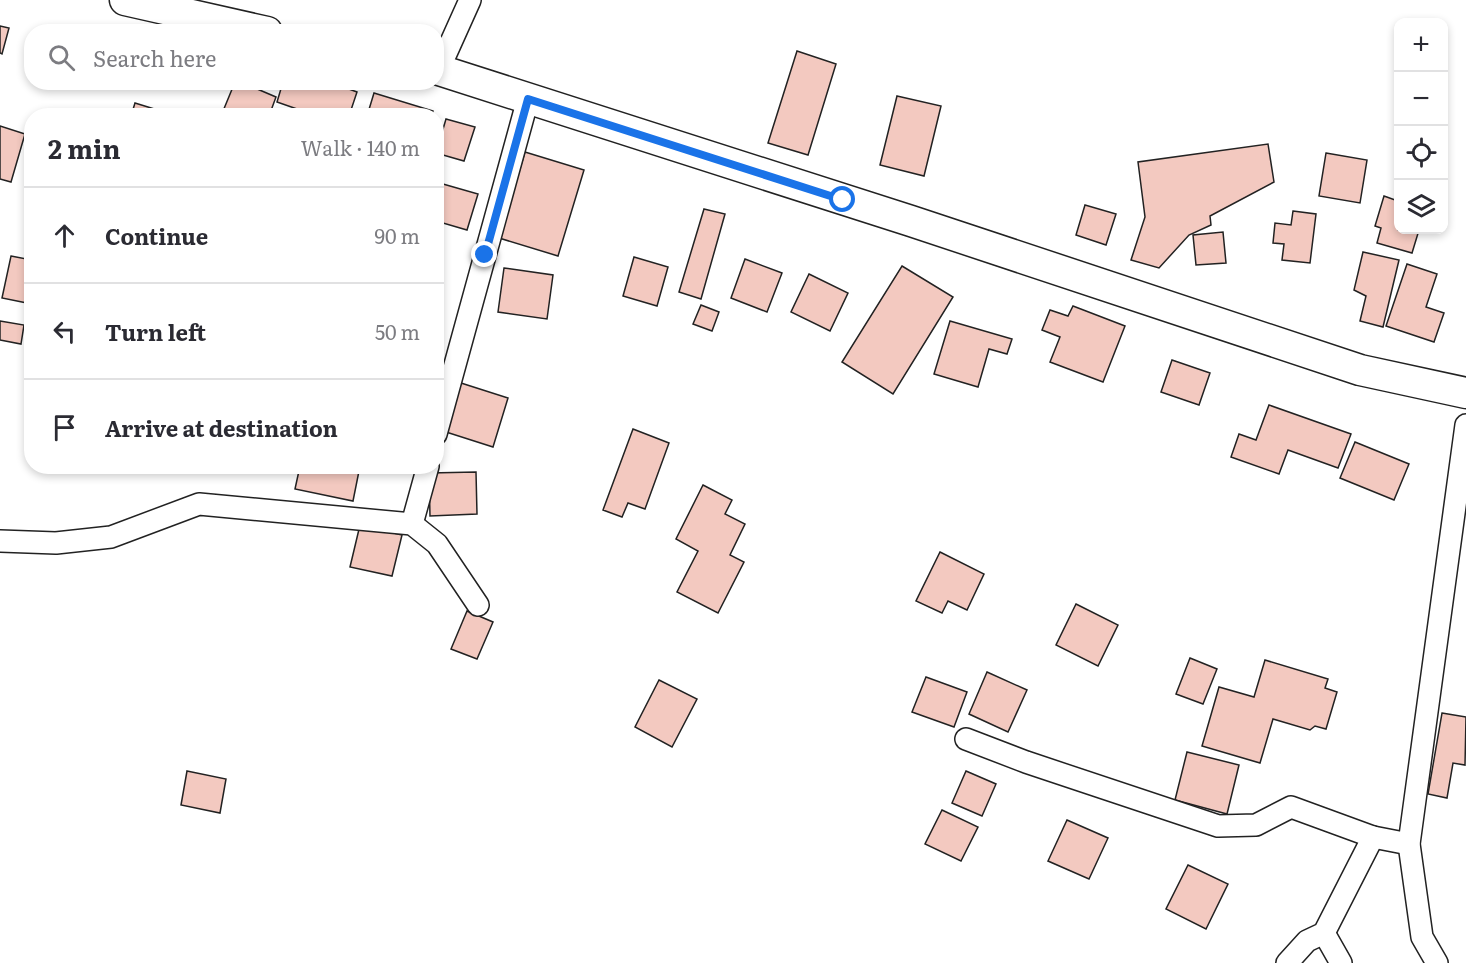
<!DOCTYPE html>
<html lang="en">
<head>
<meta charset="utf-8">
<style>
  body { margin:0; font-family:Literata,serif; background:#f2f2f3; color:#2b2b33 }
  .controls { position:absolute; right:18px; top:18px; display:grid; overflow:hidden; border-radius:12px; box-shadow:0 3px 9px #0003 }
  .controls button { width:54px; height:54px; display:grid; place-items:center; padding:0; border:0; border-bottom:2px solid #e1e1e2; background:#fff; color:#2b2b33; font:30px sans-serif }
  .stop { position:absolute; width:18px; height:18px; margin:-14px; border:4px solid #1a73e8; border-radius:50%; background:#fff }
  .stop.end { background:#1a73e8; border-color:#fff; box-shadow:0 2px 6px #0008 }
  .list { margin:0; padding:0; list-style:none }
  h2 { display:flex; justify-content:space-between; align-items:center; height:78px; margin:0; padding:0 24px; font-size:26px }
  h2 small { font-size:20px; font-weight:400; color:#7c7c81 }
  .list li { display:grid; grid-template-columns:39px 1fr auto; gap:18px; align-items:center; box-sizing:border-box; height:96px; padding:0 24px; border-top:2px solid #e1e1e2 }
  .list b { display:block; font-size:22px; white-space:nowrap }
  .list em { font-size:20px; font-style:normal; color:#7c7c81 }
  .icon { flex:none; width:33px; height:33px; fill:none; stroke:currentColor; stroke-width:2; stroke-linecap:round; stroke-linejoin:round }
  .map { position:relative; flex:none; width:1466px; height:963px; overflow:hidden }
  .search { position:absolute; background:#fff; box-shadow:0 3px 9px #0003; left:24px; top:24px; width:420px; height:66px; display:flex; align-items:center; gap:15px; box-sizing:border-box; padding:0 21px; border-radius:24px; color:#7c7c81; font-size:22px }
  .panel { position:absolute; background:#fff; box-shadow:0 3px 9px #0003; left:24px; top:108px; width:420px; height:366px; border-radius:24px }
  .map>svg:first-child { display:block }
</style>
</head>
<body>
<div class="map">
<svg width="1466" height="963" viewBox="0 0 1466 963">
  <rect width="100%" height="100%" fill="#fff"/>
  <!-- building -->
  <g fill="#f3c9c0" stroke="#222" stroke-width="1.5">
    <polygon points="0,26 9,28 2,54 0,53"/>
    <polygon points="797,51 836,64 808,155 768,143"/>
    <polygon points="235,82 241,82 276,97 269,116 221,116"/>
    <polygon points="283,82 330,82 357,92 349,116 317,116 277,102"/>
    <polygon points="374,93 433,111 432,116 367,116"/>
    <polygon points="897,96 941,106 924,176 880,165"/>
    <polygon points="135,103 177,116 131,116"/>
    <polygon points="446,119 475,127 464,161 436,153"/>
    <polygon points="0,126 25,134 11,182 0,179"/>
    <polygon points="1268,144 1274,182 1210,216 1211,225 1189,235 1159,268 1131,260 1145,217 1138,162"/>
    <polygon points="525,152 584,170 558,256 499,238"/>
    <polygon points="1326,153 1367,160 1360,203 1319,196"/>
    <polygon points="436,182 478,194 467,230 436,221"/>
    <polygon points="1384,196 1398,201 1398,230 1419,230 1412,253 1377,243 1381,228 1375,226"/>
    <polygon points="1085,205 1116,214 1106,245 1076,235"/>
    <polygon points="704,209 725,214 701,299 679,292"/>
    <polygon points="1293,211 1316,214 1310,263 1282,260 1284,244 1273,243 1275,223 1291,225"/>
    <polygon points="1223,232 1226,263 1196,265 1193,235"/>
    <polygon points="1363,252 1399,260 1383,327 1360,321 1366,296 1354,290"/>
    <polygon points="11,256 32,260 32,304 2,298"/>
    <polygon points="634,257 668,267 657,306 623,296"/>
    <polygon points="745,259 782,273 767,312 731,298"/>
    <polygon points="1407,264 1437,274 1426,307 1444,313 1434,342 1386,326"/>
    <polygon points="902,266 953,297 893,394 842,362"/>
    <polygon points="504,268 553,275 547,319 498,312"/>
    <polygon points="809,274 848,293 830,331 791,312"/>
    <polygon points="701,305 719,312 712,331 693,324"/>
    <polygon points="1073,306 1125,326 1103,382 1050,362 1060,337 1042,330 1050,310 1068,316"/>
    <polygon points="0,321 24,325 21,344 0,340"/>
    <polygon points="950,321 1012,339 1007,354 989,349 978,387 934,374"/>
    <polygon points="1172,360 1210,373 1199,405 1161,392"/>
    <polygon points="461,383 508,398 493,447 446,432"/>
    <polygon points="1269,405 1351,434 1338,468 1288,450 1279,474 1231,457 1239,434 1256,440"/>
    <polygon points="633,429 669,443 645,509 628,503 622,517 603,510"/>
    <polygon points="1355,442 1409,464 1394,500 1340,478"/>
    <polygon points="300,466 360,466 353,501 295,489"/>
    <polygon points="476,472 477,514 430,516 429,473"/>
    <polygon points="703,485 732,500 725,514 745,524 730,555 744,562 718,613 677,592 698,551 676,539"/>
    <polygon points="360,525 402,535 392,576 350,567"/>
    <polygon points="940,552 984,574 967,610 948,601 942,613 916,601"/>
    <polygon points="1076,604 1118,625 1098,666 1056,645"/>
    <polygon points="467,611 493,622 477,659 451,649"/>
    <polygon points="1190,658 1217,669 1203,704 1176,694"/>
    <polygon points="1265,660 1328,679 1325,688 1337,692 1326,729 1315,726 1310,730 1273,719 1260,763 1202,746 1219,687 1254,697"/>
    <polygon points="987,672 1027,690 1008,732 969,714"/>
    <polygon points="926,677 967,692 954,727 912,712"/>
    <polygon points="659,680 697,699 672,747 635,727"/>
    <polygon points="1442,713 1466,717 1465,765 1453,763 1447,798 1428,794"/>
    <polygon points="1187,752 1239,765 1227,814 1175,800"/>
    <polygon points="187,771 226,779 220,813 181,805"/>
    <polygon points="966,771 996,784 982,816 952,803"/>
    <polygon points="942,810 978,827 961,861 925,844"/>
    <polygon points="1067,820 1108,838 1089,879 1048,861"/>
    <polygon points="1188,865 1228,884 1206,929 1166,909"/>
  </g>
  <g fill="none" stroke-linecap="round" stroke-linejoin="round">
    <!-- street casing -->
    <g stroke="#222" stroke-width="24">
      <g id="street">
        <polyline points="439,69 470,0"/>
        <polyline points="436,434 528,99"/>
        <polyline points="412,524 428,466"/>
        <polyline points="0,541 56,543 111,537 199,504 412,524 437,544 478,605"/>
        <polyline points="966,739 1026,762 1218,826 1256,825 1291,807 1373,837 1409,844"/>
        <polyline points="1324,933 1341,963"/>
        <polyline points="1287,963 1307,941 1324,933 1373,837"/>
        <polyline points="1437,963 1422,937 1409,844 1466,425"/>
      </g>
    </g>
    <!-- secondary casing -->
    <g stroke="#222" stroke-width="33">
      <g id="secondary">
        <polyline points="125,0 267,32"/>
        <polyline points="436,69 911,221 1360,370 1466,393"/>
      </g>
    </g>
    <!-- street -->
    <use href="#street" stroke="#fff" stroke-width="21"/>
    <!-- secondary -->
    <use href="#secondary" stroke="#fff" stroke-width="30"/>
  </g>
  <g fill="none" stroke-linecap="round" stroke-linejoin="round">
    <!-- route -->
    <polyline stroke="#1a73e8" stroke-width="8" points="485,255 528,99 843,200"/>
  </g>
</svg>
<div class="controls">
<button>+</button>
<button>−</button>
<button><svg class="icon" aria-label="locate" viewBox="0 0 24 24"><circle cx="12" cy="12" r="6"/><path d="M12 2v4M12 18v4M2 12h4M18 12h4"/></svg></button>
<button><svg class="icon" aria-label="layers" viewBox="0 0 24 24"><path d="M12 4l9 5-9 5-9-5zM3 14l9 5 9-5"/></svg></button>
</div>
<div class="stop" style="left:843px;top:200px"></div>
<div class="stop end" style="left:485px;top:255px"></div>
<div class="search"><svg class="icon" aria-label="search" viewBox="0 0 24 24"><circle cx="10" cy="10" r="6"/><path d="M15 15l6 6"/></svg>Search here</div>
<section class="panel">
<h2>2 min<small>Walk · 140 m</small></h2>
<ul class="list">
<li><svg class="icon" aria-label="ahead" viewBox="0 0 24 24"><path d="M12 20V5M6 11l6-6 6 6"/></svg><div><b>Continue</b></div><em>90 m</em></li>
<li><svg class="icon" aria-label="left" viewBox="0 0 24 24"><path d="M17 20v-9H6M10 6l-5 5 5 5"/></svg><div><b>Turn left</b></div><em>50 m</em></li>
<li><svg class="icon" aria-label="arrive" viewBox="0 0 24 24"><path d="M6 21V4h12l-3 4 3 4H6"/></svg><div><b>Arrive at destination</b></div></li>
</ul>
</section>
</div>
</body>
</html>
